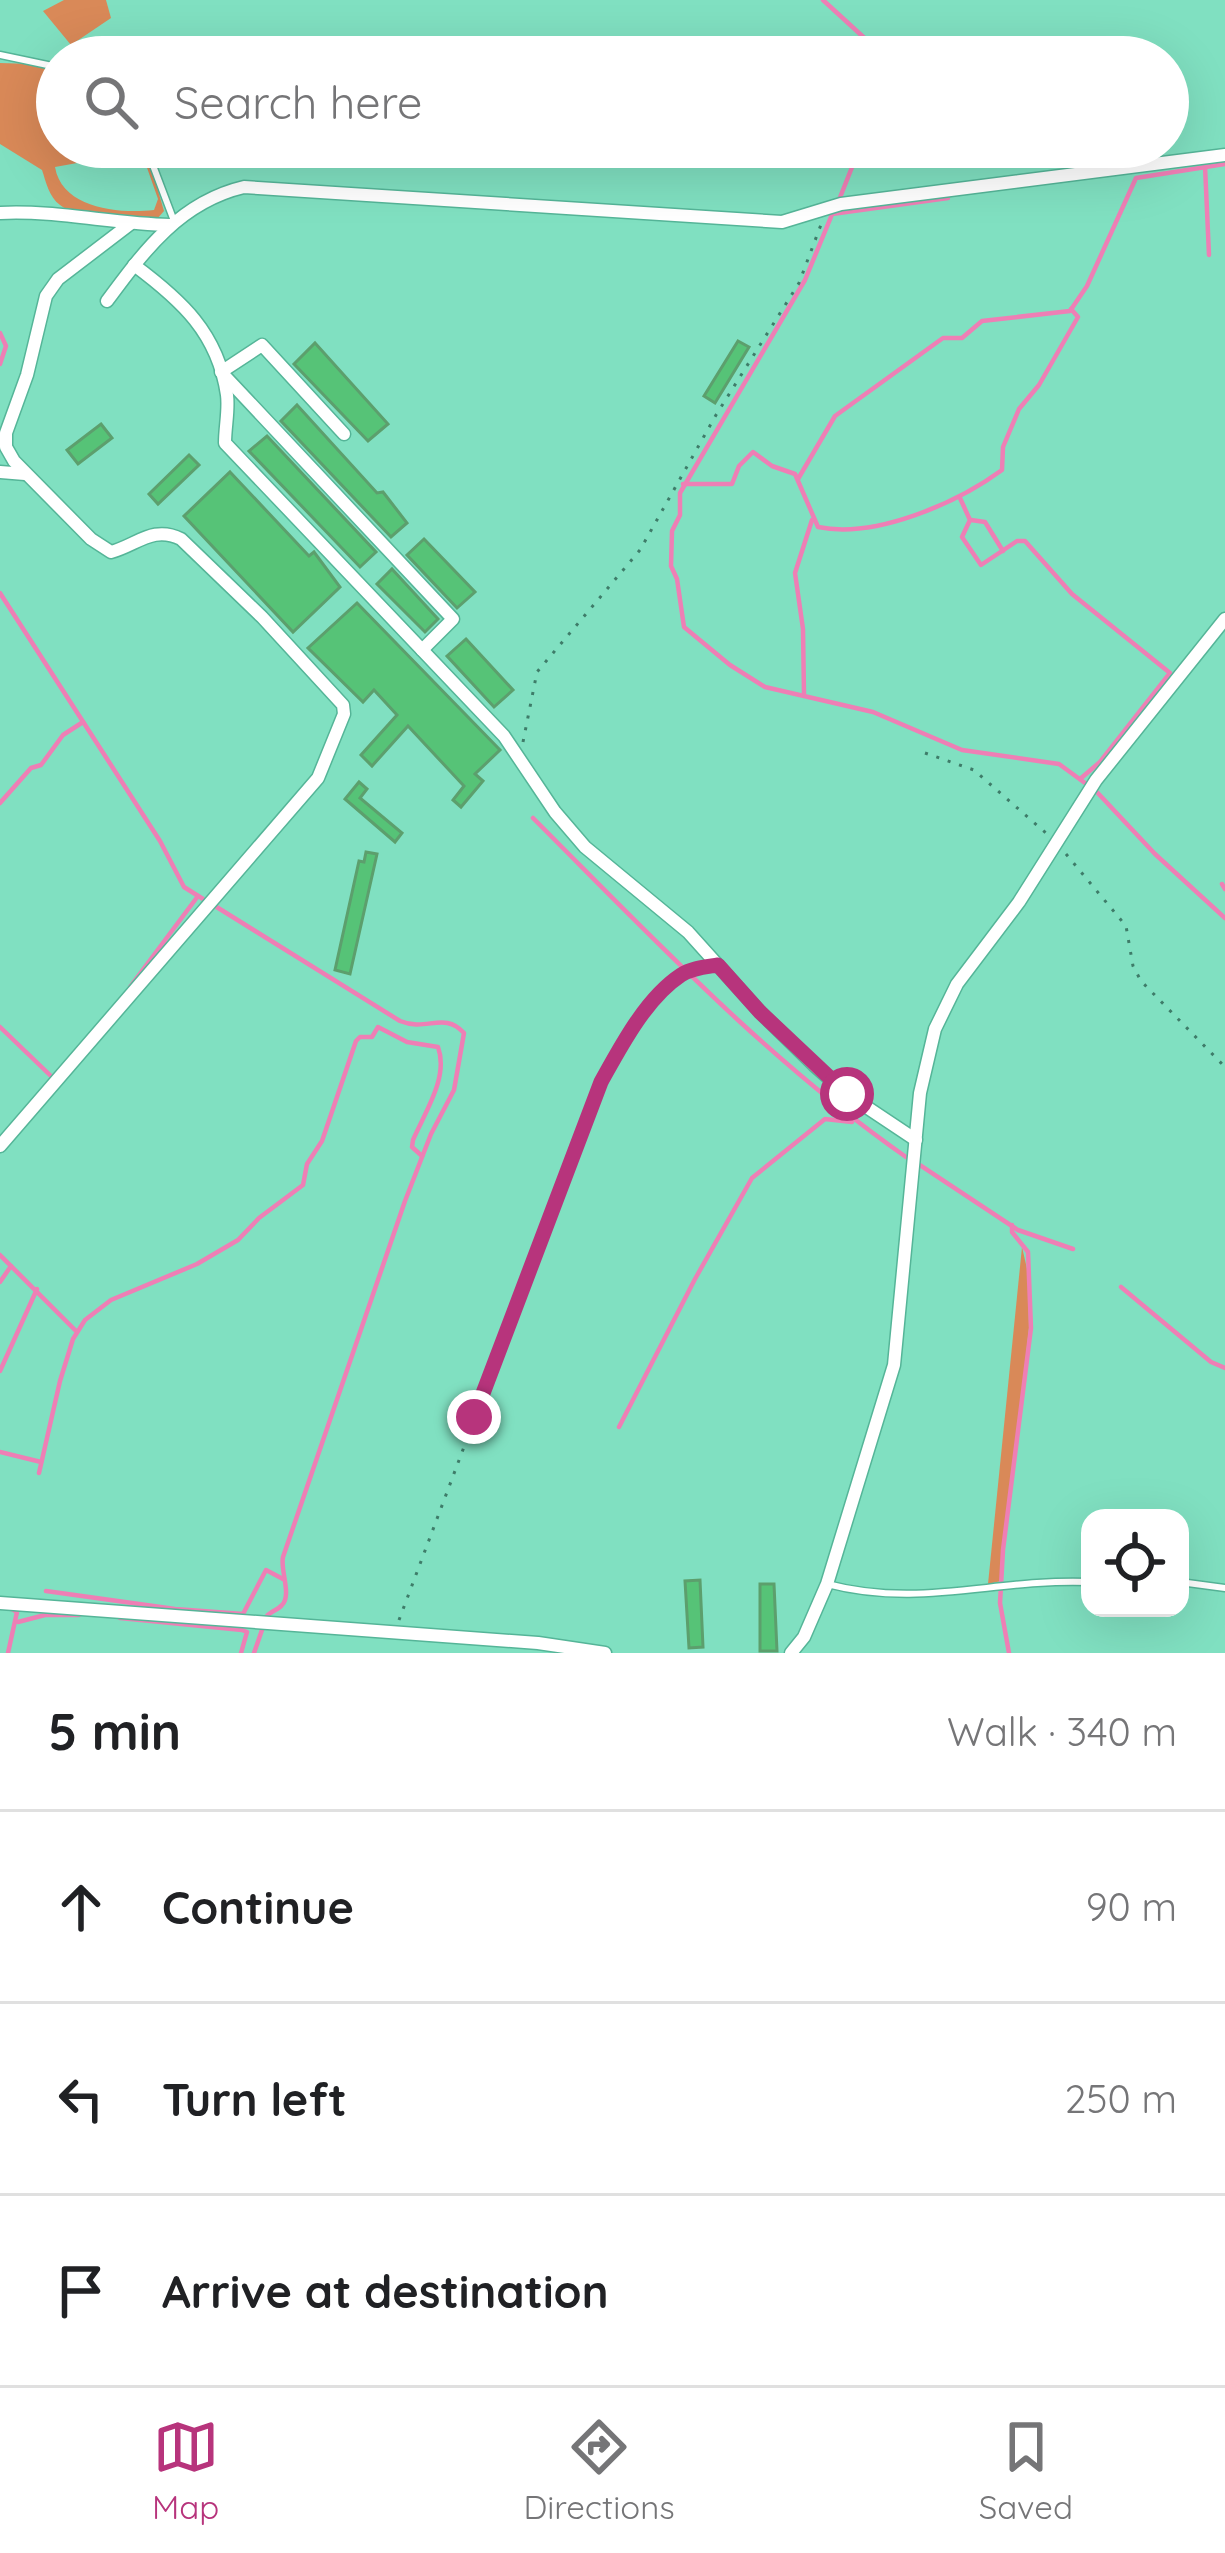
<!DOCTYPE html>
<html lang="en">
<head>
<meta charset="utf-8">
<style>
  body { margin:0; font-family:Quicksand,sans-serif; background:#f6f6f6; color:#202124 }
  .controls { position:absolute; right:36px; bottom:36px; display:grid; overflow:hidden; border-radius:24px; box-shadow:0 12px 48px #0002 }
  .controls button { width:108px; height:108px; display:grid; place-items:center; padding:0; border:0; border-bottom:3px solid #e0e0e0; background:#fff; color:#202124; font:60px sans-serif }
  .stop { position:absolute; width:36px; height:36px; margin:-27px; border:9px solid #b7347c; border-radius:50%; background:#fff }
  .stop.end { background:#b7347c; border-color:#fff; box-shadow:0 3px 12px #0008 }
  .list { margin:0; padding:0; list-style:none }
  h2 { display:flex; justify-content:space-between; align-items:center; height:156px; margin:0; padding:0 48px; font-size:51px }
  h2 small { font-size:39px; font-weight:400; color:#757577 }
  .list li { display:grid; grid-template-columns:78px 1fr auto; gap:36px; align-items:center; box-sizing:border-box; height:192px; padding:0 48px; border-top:3px solid #e0e0e0 }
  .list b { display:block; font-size:45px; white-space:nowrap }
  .list em { font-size:39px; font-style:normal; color:#757577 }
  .icon { flex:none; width:66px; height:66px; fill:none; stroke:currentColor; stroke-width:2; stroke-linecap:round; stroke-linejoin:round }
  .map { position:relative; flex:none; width:1225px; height:1653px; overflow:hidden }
  .search { position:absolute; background:#fff; box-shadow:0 12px 48px #0002; left:36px; right:36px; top:36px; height:132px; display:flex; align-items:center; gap:30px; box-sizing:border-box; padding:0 42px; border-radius:66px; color:#757577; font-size:45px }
  .sheet { height:732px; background:#fff }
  nav { display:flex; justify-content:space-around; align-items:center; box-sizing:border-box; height:168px; border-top:3px solid #e0e0e0; background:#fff; font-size:33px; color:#757577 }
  nav a { display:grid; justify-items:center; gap:6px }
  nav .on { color:#b7347c }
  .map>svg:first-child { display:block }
</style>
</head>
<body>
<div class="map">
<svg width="1225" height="1653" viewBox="0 0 1225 1653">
  <rect width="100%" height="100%" fill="#80e0c1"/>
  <!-- green -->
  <g fill="#d98958">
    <polygon points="64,0 106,0 111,18 71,45 43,11"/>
    <path d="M 0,63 L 33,64 L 57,72 L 57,147 L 118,147 L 116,156 L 55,167 C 62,209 120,214 154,210 L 158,199 L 145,162 L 149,160 L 164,211 L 157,219 C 133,217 77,220 60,205 C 49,197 46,182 42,170 L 0,144 Z"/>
    <polygon points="1022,1247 1028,1273 1029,1328 1001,1581 988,1584"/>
  </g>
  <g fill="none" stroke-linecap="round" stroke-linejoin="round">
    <!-- stream -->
    <g stroke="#ee7fb5" stroke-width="4.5">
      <polyline points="823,0 871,44 878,57"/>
      <polyline points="1205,166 1209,255"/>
      <polyline points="839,200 860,147"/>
      <polyline points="833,212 805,280 680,493 680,515 672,531 671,566 677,579 684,627 730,665 765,687 873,712 962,750 1059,764 1085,783"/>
      <polyline points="832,214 948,198"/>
      <polyline points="0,333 6,346 0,364"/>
      <polyline points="798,479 835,416 943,338 962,338 982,321 1070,311 1087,286 1136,178 1225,164"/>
      <path d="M 683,484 L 732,484 L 739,466 L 753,452 L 772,466 L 795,474 L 818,527 C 875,539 957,503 1002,470 L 1003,447 L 1019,409 L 1039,385 L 1078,317 L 1071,309"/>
      <polyline points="960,498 970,520 962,537 981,565 1017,541 1025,541 1072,594 1170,673 1100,762 1080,779"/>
      <polyline points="971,520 985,522 1003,551"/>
      <polyline points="0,593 160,841 184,887 203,899"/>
      <polyline points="804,695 803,629 795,573 812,520"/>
      <polyline points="1095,790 1155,854 1225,918"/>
      <polyline points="0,803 31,768 41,765 63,735 83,722"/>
      <path d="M 533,818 C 652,937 767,1060 906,1157"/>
      <polyline points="1222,884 1225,889"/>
      <path d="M 215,906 L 400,1021 C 427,1032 444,1011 464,1033 L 454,1090 L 431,1134 L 405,1201 L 283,1557 C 280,1570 292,1595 282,1605 C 278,1610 271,1611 267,1616"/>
      <polyline points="130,987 198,896"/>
      <polyline points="0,1027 52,1077"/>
      <polyline points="920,1165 1018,1230 1073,1249"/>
      <polyline points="0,1255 76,1331"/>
      <polyline points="0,1282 11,1266"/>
      <polyline points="1121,1287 1211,1362 1225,1368"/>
      <polyline points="0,1371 37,1289"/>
      <polyline points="619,1427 695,1279 752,1178 825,1119 852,1122"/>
      <polyline points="0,1452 41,1462"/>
      <path d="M 39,1473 L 60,1381 L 73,1339 L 85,1320 L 111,1300 L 197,1264 L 238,1240 L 259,1218 L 303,1185 L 307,1164 L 322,1141 L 356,1041 L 360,1037 L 372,1037 L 378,1027 L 407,1042 L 438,1047 C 449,1077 425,1112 413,1140 L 412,1147 L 422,1156"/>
      <polyline points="46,1591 175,1609 243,1614 266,1570 283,1579"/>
      <polyline points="120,1618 242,1630 247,1632 241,1653"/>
      <polyline points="18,1622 45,1615 79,1615"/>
      <polyline points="8,1653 17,1612 12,1609"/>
      <polyline points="254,1653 262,1630"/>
      <polyline points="1009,1653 1000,1603 1003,1550 1031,1328 1028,1252 1012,1232 1012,1225"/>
    </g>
  </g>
  <!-- building -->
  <g fill="#56c377" stroke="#5c9f6d" stroke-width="3">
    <polygon points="738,341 749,347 715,403 704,396"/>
    <polygon points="315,343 388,424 368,441 294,364"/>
    <polygon points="297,405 377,493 383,492 407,523 391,537 281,421"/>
    <polygon points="101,424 112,438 78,464 67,450"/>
    <polygon points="267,436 376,552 360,567 249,451"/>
    <polygon points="189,455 199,465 158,504 149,494"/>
    <polygon points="230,472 309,556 314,552 340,587 293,632 184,516"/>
    <polygon points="424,539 475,592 457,608 407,555"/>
    <polygon points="392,569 438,619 425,632 377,584"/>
    <polygon points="357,603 500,750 475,774 483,781 461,807 453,800 464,786 408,726 372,766 361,755 397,715 374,690 363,702 308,648"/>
    <polygon points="466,639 513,690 494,707 447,656"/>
    <polygon points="359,782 367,789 360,798 402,833 395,842 345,799"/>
    <polygon points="366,852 377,854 350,974 335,970 359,861 364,862"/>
    <polygon points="700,1580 703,1647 689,1648 685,1581"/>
    <polygon points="760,1584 774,1584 777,1651 760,1651"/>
  </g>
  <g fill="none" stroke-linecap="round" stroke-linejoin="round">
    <!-- service casing -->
    <g stroke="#55b598" stroke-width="9">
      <g id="service">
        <polyline points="0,55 57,67"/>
        <polyline points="146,147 174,221"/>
        <polyline points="1180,1582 1225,1588"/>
        <path d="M 827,1584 C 922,1609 996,1578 1090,1582"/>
      </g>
    </g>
    <!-- minor casing -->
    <g stroke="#55b598" stroke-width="15">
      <g id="minor">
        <path d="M 0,213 C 56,210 113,224 170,225"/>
        <path d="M 134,265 C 181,300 218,333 227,395 C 229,410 225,427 225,443 L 504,736 L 555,812 L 585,847 L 688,932 L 760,1012 L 814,1065 L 847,1094 L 916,1140"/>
        <path d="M 107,301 C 144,251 180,202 244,187 L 782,222 L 841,204 L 1225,155"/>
        <polyline points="344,434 262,345 221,372 453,619 422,650"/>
        <polyline points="0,472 25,474"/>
        <path d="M 0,1146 L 318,778 L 344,714 L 343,705 L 262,617 L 181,539 C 153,525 137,545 111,552 L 91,539 L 14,461 L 6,447 L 6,433 L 27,375 L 46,296 L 58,279 L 130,224"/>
        <polyline points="0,1603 538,1643 605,1653"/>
        <polyline points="791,1653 804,1637 827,1584 894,1365 920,1093 935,1029 957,984 1019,902 1096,780 1225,619"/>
      </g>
    </g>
    <!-- path -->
    <g stroke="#3e7c69" stroke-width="3" stroke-dasharray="3 9" stroke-linecap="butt">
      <polyline points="523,742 537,672 640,550 716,415 799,283 822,222"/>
      <polyline points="925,753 974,770 1047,834"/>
      <polyline points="1066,854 1126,926 1133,966 1141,981 1225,1067"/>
      <path d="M 399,1620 L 601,1082 C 621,1045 660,973 705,967"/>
    </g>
    <!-- service -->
    <use href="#service" stroke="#fff" stroke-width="6"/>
    <!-- minor -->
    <use href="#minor" stroke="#fff" stroke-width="12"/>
  </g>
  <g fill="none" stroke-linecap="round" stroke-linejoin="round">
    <!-- route -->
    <path stroke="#b7347c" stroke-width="15" d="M 474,1417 L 601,1082 C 621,1046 646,998 681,975 C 692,968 706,967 718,965 L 760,1012 L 847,1094"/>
  </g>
</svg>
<div class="controls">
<button><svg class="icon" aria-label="locate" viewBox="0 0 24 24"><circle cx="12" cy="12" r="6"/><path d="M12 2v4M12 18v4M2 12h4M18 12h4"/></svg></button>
</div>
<div class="stop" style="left:847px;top:1094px"></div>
<div class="stop end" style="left:474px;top:1417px"></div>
<div class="search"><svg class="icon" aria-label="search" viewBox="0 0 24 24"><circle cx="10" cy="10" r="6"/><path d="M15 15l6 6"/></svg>Search here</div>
</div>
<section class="sheet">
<h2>5 min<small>Walk · 340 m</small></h2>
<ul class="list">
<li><svg class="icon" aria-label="ahead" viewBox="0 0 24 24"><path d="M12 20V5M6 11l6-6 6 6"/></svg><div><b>Continue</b></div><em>90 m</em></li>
<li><svg class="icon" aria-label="left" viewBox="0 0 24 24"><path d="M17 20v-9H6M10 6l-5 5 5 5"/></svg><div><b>Turn left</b></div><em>250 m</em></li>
<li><svg class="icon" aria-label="arrive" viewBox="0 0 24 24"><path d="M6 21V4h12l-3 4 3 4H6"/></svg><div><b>Arrive at destination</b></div></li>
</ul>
</section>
<nav>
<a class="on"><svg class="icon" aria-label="map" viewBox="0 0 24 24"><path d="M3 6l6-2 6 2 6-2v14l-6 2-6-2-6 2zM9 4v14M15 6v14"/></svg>Map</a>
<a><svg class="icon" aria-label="directions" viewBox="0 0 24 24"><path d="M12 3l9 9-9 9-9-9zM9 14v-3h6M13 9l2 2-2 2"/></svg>Directions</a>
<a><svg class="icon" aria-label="saved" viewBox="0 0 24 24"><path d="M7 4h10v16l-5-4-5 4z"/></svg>Saved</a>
</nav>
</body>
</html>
